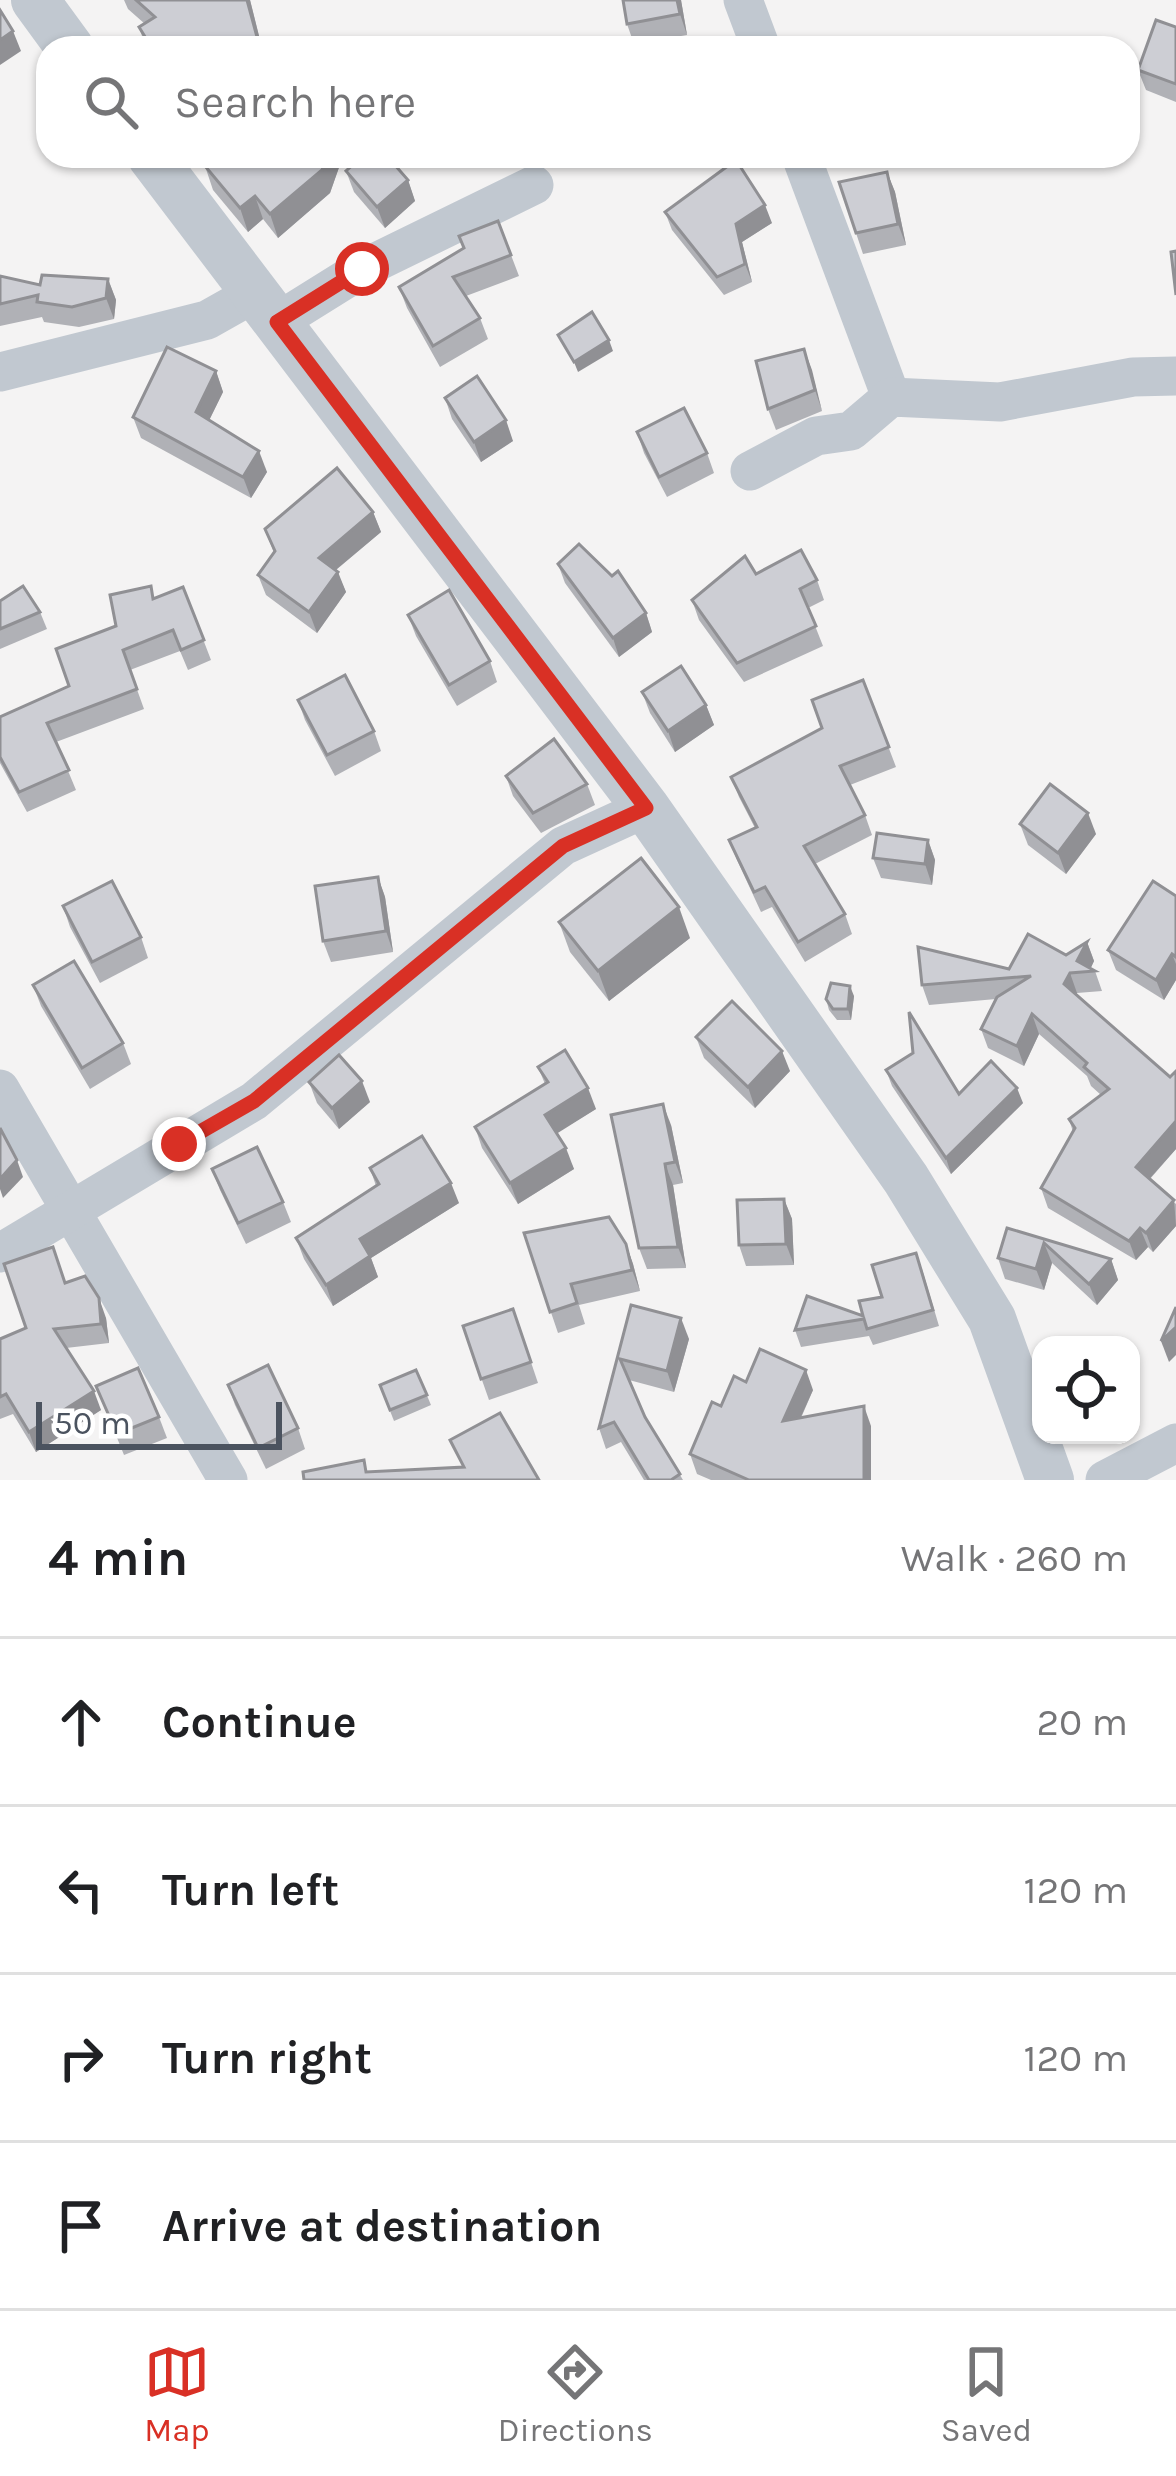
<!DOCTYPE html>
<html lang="en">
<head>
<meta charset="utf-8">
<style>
  body { margin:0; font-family:Karla,sans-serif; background:#f6f6f6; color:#202124 }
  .controls { position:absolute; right:36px; bottom:36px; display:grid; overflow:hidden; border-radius:24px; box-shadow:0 3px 9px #0004 }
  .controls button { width:108px; height:108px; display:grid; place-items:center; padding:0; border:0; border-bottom:3px solid #e0e0e0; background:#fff; color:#202124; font:60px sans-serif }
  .scale { position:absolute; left:36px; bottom:30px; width:246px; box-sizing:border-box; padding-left:12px; border:6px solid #4b535f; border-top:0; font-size:33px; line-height:42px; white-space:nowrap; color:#4b535f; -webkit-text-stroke:9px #fff; paint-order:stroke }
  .stop { position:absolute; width:36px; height:36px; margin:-27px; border:9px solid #d93025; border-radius:50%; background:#fff }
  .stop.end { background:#d93025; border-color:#fff; box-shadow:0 3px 12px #0008 }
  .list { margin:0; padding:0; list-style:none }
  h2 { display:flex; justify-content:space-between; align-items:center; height:156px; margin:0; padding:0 48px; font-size:51px }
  h2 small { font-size:39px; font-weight:400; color:#757577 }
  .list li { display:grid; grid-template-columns:78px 1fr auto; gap:36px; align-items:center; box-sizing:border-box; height:168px; padding:0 48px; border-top:3px solid #e0e0e0 }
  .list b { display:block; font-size:45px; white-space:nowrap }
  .list em { font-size:39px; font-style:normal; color:#757577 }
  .icon { flex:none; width:66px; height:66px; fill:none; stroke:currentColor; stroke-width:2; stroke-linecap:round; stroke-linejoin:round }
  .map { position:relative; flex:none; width:1176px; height:1480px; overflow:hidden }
  .search { position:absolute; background:#fff; box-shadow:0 3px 9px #0004; left:36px; right:36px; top:36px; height:132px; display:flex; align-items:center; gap:30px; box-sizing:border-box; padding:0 42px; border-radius:36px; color:#757577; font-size:45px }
  .sheet { height:828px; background:#fff }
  nav { display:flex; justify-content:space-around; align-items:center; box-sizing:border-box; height:168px; border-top:3px solid #e0e0e0; background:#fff; font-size:33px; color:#757577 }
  nav a { display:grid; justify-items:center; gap:6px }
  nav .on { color:#d93025 }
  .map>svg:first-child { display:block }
</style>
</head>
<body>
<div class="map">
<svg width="1176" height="1480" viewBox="0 0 1176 1480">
  <rect width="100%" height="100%" fill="#f4f3f3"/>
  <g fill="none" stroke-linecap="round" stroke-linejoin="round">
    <!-- minor -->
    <g stroke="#c1c8d0" stroke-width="39">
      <polyline points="743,0 761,48"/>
      <polyline points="801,156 891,397"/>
      <polyline points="277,322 362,269 534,185"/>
      <polyline points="0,372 207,320 255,293"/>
      <polyline points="750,471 816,436 851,431 891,397 1000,402 1133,377 1176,376"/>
      <polyline points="0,1089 228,1480"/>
      <polyline points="0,1253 254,1101 563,846 646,808"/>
      <polyline points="1105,1480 1176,1443"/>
    </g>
    <!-- tertiary -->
    <g stroke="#c1c8d0" stroke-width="48">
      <polyline points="35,0 70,48"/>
      <polyline points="151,156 646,808 906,1179 992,1319 1050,1480"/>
    </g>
  </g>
  <!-- wall -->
  <g fill="#b0b1b6">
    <polygon points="124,0 250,0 262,48 146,48 139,27 145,24 128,9"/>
    <polygon points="681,0 687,35 634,44 627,24"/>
    <polygon points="1176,27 1176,102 1146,90 1138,70"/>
    <polygon points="206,156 343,156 330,193 278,238 263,219 248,232 213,190 205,166 209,163"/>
    <polygon points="346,171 408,180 415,201 385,228 354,192"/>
    <polygon points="887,172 895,192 906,245 863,254 856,233"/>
    <polygon points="665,212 772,223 742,242 752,282 724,295 672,230"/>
    <polygon points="498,221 519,276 466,296 480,318 488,339 440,367 407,308 399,287 464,248"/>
    <polygon points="0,276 40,285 108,279 116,300 114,319 79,327 44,322 42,317 0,326"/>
    <polygon points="804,349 822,411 776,430 768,409"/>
    <polygon points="216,371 223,392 209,420 267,472 251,498 141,438 133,417"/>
    <polygon points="445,398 513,441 481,462 452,419"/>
    <polygon points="637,432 707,453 714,473 667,497 644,453"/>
    <polygon points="373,512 381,532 336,570 346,592 317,633 266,595 258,575 274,553 265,529"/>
    <polygon points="558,564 646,613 652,632 619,657 565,583"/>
    <polygon points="756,574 817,580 824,600 808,608 823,646 744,682 699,620 692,600"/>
    <polygon points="183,587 211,660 188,670 180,651 130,670 144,709 56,742 76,790 27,812 0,763 0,717 69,686 116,626 155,598"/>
    <polygon points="0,601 40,612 47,629 0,649"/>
    <polygon points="408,615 490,661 497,682 457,706 416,636"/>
    <polygon points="863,680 896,767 850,785 865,815 872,835 815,864 845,914 852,934 805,962 772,907 761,912 737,860 729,840 755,828 739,797 731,777 822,728"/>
    <polygon points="642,692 706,705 714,725 675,752 650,713"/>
    <polygon points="298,700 374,731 381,751 335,776 305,720"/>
    <polygon points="506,776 587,784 595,805 541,833 513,796"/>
    <polygon points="1020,824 1096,834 1066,874 1028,845"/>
    <polygon points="928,840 935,860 932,885 881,878 873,858"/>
    <polygon points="378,877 385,897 393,952 331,962 323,941"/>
    <polygon points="1176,896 1176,980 1164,1000 1116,970 1108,950"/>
    <polygon points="63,906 141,937 148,958 100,983 70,927"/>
    <polygon points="559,922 690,938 609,1001 570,952"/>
    <polygon points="1087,942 1094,961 1090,969 1095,971 1102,991 1077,993 1076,995 1170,1077 1176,1071 1176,1149 1150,1179 1176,1204 1176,1226 1153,1252 1148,1247 1136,1260 1048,1208 1041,1188 1073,1132 1069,1119 1101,1095 1091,1086 1087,1076 1039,1034 1024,1066 988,1048 981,1029 996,999 929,1005 922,985 1009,969 1066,955"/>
    <polygon points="33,985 123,1043 131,1064 90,1089 41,1006"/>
    <polygon points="854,996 851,1020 837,1020 829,1010 826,999"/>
    <polygon points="696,1037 790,1071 755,1108 704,1058"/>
    <polygon points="538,1067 596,1109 556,1133 574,1169 518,1204 482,1148 475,1127 545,1084"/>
    <polygon points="886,1070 959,1094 1023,1103 951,1174 892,1086"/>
    <polygon points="309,1082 370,1102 339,1129 317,1103"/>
    <polygon points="671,1125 683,1183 673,1185 686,1268 647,1269 639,1248"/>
    <polygon points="370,1168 459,1203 371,1258 378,1277 333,1306 304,1259 296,1238 376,1186"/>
    <polygon points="212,1169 283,1202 291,1222 246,1244 220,1190"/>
    <polygon points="784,1199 792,1219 794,1265 746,1266 739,1245"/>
    <polygon points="1007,1228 1111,1259 1118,1280 1097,1305 1052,1263 1044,1290 1005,1279 998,1258"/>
    <polygon points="524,1233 626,1244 633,1264 640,1291 579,1305 585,1324 558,1333"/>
    <polygon points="922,1269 939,1326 873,1345 869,1336 801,1347 795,1330 863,1316 882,1297"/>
    <polygon points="66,1283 106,1318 109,1343 66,1348 101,1410 36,1452 13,1414 0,1419 0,1339 26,1328"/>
    <polygon points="631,1305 689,1339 674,1392 629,1380 645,1417 683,1480 644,1480 621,1442 606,1449 599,1428"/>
    <polygon points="513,1309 538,1383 489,1400 463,1326"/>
    <polygon points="416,1370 431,1405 394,1421 380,1385"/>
    <polygon points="746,1382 813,1390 801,1418 871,1426 871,1480 711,1480 697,1474 690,1454 721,1406"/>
    <polygon points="228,1385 298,1428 305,1449 266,1469 235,1405"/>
    <polygon points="96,1386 159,1417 167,1438 124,1455"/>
  </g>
  <!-- shaded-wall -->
  <g fill="#909094">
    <polygon points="247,0 250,0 262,48 260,48"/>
    <polygon points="677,0 681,0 687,35 680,14"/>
    <polygon points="13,31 21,51 0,65 0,40"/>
    <polygon points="327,156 343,156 330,193 278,238 270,214"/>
    <polygon points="887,172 895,192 906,245 898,224"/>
    <polygon points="408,180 415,201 385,228 377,207"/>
    <polygon points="255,196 263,219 248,232 240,208"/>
    <polygon points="765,205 772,223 742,242 752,282 745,264 736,224"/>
    <polygon points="108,279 116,300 114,319 106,298"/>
    <polygon points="609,340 613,351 578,372 574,362"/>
    <polygon points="804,349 812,370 822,411 815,390"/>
    <polygon points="216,371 223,392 203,433 196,412"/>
    <polygon points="506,420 513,441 481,462 474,442"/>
    <polygon points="259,451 267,472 251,498 243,477"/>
    <polygon points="373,512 381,532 326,578 319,558"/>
    <polygon points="338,572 346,592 317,633 309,612"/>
    <polygon points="646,613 652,632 619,657 613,638"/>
    <polygon points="706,705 714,725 675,752 668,731"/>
    <polygon points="1088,813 1096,834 1066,874 1058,853"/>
    <polygon points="928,840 935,860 932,885 925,864"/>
    <polygon points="378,877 385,897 393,952 386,931"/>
    <polygon points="679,907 690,938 609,1001 598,971"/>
    <polygon points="1087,942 1094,961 1089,972 1077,961"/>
    <polygon points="1172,954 1176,964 1176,980 1164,1000 1156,980"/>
    <polygon points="1070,973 1077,993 1071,1004 1064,984"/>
    <polygon points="850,986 854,996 851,1020 848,1009"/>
    <polygon points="1032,1014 1039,1034 1024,1066 1017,1046"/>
    <polygon points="782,1051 790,1071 755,1108 748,1087"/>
    <polygon points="362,1081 370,1102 339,1129 332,1108"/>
    <polygon points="588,1088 596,1109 553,1136 545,1115"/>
    <polygon points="1017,1088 1023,1103 951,1174 946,1158"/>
    <polygon points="663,1104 671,1125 683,1183 675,1162"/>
    <polygon points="1176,1121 1176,1149 1143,1186 1136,1167"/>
    <polygon points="566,1148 574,1169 518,1204 510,1183"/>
    <polygon points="17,1160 23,1177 3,1198 0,1189 0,1179"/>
    <polygon points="665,1164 673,1185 686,1268 678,1247"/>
    <polygon points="451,1183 459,1203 371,1258 378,1277 333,1306 326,1285 360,1239"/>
    <polygon points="784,1199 792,1219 794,1265 786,1244"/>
    <polygon points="1174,1200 1176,1226 1153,1252 1146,1233"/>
    <polygon points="1140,1228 1148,1247 1136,1260 1129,1241"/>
    <polygon points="1044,1243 1052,1263 1044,1290 1036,1269"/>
    <polygon points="626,1244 633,1264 640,1291 632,1270"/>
    <polygon points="1111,1259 1118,1280 1097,1305 1089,1284"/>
    <polygon points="99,1298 106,1318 109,1343 101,1324"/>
    <polygon points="681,1318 689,1339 674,1392 667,1371"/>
    <polygon points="1176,1327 1176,1355 1169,1362 1161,1341"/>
    <polygon points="1131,1353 1136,1367 1132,1422 1131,1420"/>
    <polygon points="806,1370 813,1390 790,1441 783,1421"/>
    <polygon points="94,1391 101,1410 36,1452 29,1432"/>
    <polygon points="864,1406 871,1426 871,1480 864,1480"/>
  </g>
  <!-- building -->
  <g fill="#cdced4" stroke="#909094" stroke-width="3">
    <polygon points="136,0 247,0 260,48 152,48 139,27 155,17"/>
    <polygon points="623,0 677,0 680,14 627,24"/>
    <polygon points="0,10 13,31 0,40"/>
    <polygon points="1156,20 1176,27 1176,84 1138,70"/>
    <polygon points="313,44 314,48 288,48"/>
    <polygon points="214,156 327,156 322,170 270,214 255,196 240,208 205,166 215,158"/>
    <polygon points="363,156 387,156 408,180 377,207 346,171"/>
    <polygon points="736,160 765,205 736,224 745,264 717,277 665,212"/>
    <polygon points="887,172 898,224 856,233 839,182"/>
    <polygon points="498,221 511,255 453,277 480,318 433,346 399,287 464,248 459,236"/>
    <polygon points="1176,251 1176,295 1171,252"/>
    <polygon points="42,275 108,279 106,298 72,307 37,302 38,295 0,304 0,276 40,285"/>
    <polygon points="592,312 609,340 574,362 558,335"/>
    <polygon points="167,347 216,371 196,412 259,451 243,477 133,417"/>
    <polygon points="804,349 815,390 768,409 756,361"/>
    <polygon points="477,376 506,420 474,442 445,398"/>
    <polygon points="684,408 707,453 659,477 637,432"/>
    <polygon points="337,468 373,512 319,558 338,572 309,612 258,575 275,551 265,529"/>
    <polygon points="579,544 612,576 618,571 646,613 613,638 558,564"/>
    <polygon points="801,550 817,580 800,589 816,626 737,663 692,600 745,556 756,574"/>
    <polygon points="23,586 40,612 0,629 0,601"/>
    <polygon points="151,586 153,599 183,587 204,640 181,650 173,630 123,650 137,689 47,723 69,770 19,792 0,757 0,717 69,686 56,649 116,626 110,595"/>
    <polygon points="449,590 490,661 449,685 408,615"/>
    <polygon points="681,666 706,705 668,731 642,692"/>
    <polygon points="345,675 374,731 327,755 298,700"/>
    <polygon points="863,680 889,747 840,766 865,815 804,846 845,914 798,942 765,887 754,892 729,840 757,827 731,777 822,728 812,700"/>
    <polygon points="554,739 587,784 533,813 506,776"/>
    <polygon points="1050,784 1088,813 1058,853 1020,824"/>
    <polygon points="877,833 928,840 925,864 873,858"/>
    <polygon points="641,858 679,907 598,971 559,922"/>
    <polygon points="378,877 386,931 323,941 315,886"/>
    <polygon points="112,881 141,937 92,962 63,906"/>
    <polygon points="1153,881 1176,896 1176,957 1172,954 1156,980 1108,950"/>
    <polygon points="1028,934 1066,955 1087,942 1077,961 1095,971 1070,973 1064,984 1170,1077 1176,1071 1176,1121 1136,1167 1174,1200 1146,1233 1140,1228 1129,1241 1041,1188 1075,1128 1069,1119 1109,1089 1084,1067 1087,1063 1032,1014 1017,1046 981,1029 997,997 1031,976 922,985 918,947 1009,969"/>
    <polygon points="74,961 123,1043 82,1068 33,985"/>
    <polygon points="831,983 850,986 848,1009 833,1009 826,999"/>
    <polygon points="732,1001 782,1051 748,1087 696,1037"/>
    <polygon points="909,1012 959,1094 991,1061 1017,1088 946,1158 886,1070 913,1053"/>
    <polygon points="565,1050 588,1088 545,1115 566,1148 510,1183 475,1127 548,1082 538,1067"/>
    <polygon points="339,1055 362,1081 332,1108 309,1082"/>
    <polygon points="663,1104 675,1162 665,1164 678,1247 639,1248 611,1115"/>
    <polygon points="0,1128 17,1160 0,1179"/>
    <polygon points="422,1136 451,1183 360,1239 370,1256 326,1285 296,1238 379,1184 370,1168"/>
    <polygon points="257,1147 283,1202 238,1223 212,1169"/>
    <polygon points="784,1199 786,1244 739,1245 737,1200"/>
    <polygon points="609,1217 626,1244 632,1270 571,1284 577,1303 550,1312 524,1233"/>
    <polygon points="1007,1228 1111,1259 1089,1284 1044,1243 1036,1269 998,1258"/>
    <polygon points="53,1247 65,1283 85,1276 99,1298 101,1324 54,1329 94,1391 29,1432 6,1394 0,1397 0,1339 26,1328 4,1264"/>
    <polygon points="916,1253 933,1310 867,1329 864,1319 795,1330 807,1296 863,1316 859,1301 882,1297 872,1265"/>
    <polygon points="631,1305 681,1318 667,1371 620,1359 645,1417 680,1474 671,1480 649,1480 614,1422 599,1428"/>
    <polygon points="1176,1307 1176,1327 1161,1341"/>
    <polygon points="513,1309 531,1362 481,1379 463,1326"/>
    <polygon points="760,1349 806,1370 783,1421 864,1406 864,1480 749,1480 690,1454 712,1402 721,1406 734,1376 746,1382"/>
    <polygon points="268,1365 298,1428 258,1448 228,1385"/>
    <polygon points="138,1368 159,1417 117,1434 96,1386"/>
    <polygon points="416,1370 427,1395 390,1410 380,1385"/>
    <polygon points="500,1413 539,1480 304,1480 303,1472 364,1460 366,1472 464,1467 450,1440"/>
  </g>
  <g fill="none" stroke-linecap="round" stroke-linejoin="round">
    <!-- route -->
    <polyline stroke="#d93025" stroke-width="15" points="179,1144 254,1101 563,846 646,808 277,322 362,269"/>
  </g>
</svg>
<div class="controls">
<button><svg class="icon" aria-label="locate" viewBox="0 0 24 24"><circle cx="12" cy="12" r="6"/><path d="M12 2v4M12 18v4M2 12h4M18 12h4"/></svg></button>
</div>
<div class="scale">50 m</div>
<div class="stop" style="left:362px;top:269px"></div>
<div class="stop end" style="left:179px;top:1144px"></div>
<div class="search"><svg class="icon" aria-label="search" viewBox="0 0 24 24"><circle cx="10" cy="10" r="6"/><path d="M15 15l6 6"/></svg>Search here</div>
</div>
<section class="sheet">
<h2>4 min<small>Walk · 260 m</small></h2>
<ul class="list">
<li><svg class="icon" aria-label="ahead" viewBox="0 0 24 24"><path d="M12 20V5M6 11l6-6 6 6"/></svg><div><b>Continue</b></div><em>20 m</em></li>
<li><svg class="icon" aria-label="left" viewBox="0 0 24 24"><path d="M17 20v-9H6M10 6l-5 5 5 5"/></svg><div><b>Turn left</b></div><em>120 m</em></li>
<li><svg class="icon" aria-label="right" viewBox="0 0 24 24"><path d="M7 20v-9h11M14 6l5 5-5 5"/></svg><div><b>Turn right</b></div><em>120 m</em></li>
<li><svg class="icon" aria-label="arrive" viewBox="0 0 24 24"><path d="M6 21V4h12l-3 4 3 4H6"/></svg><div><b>Arrive at destination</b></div></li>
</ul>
</section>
<nav>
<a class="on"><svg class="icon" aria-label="map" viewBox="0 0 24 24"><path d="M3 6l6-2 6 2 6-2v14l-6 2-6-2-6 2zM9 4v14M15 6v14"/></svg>Map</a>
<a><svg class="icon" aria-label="directions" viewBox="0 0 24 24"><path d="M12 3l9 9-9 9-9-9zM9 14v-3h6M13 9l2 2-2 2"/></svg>Directions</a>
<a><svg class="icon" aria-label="saved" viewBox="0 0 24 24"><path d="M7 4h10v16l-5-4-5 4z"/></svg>Saved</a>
</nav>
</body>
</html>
